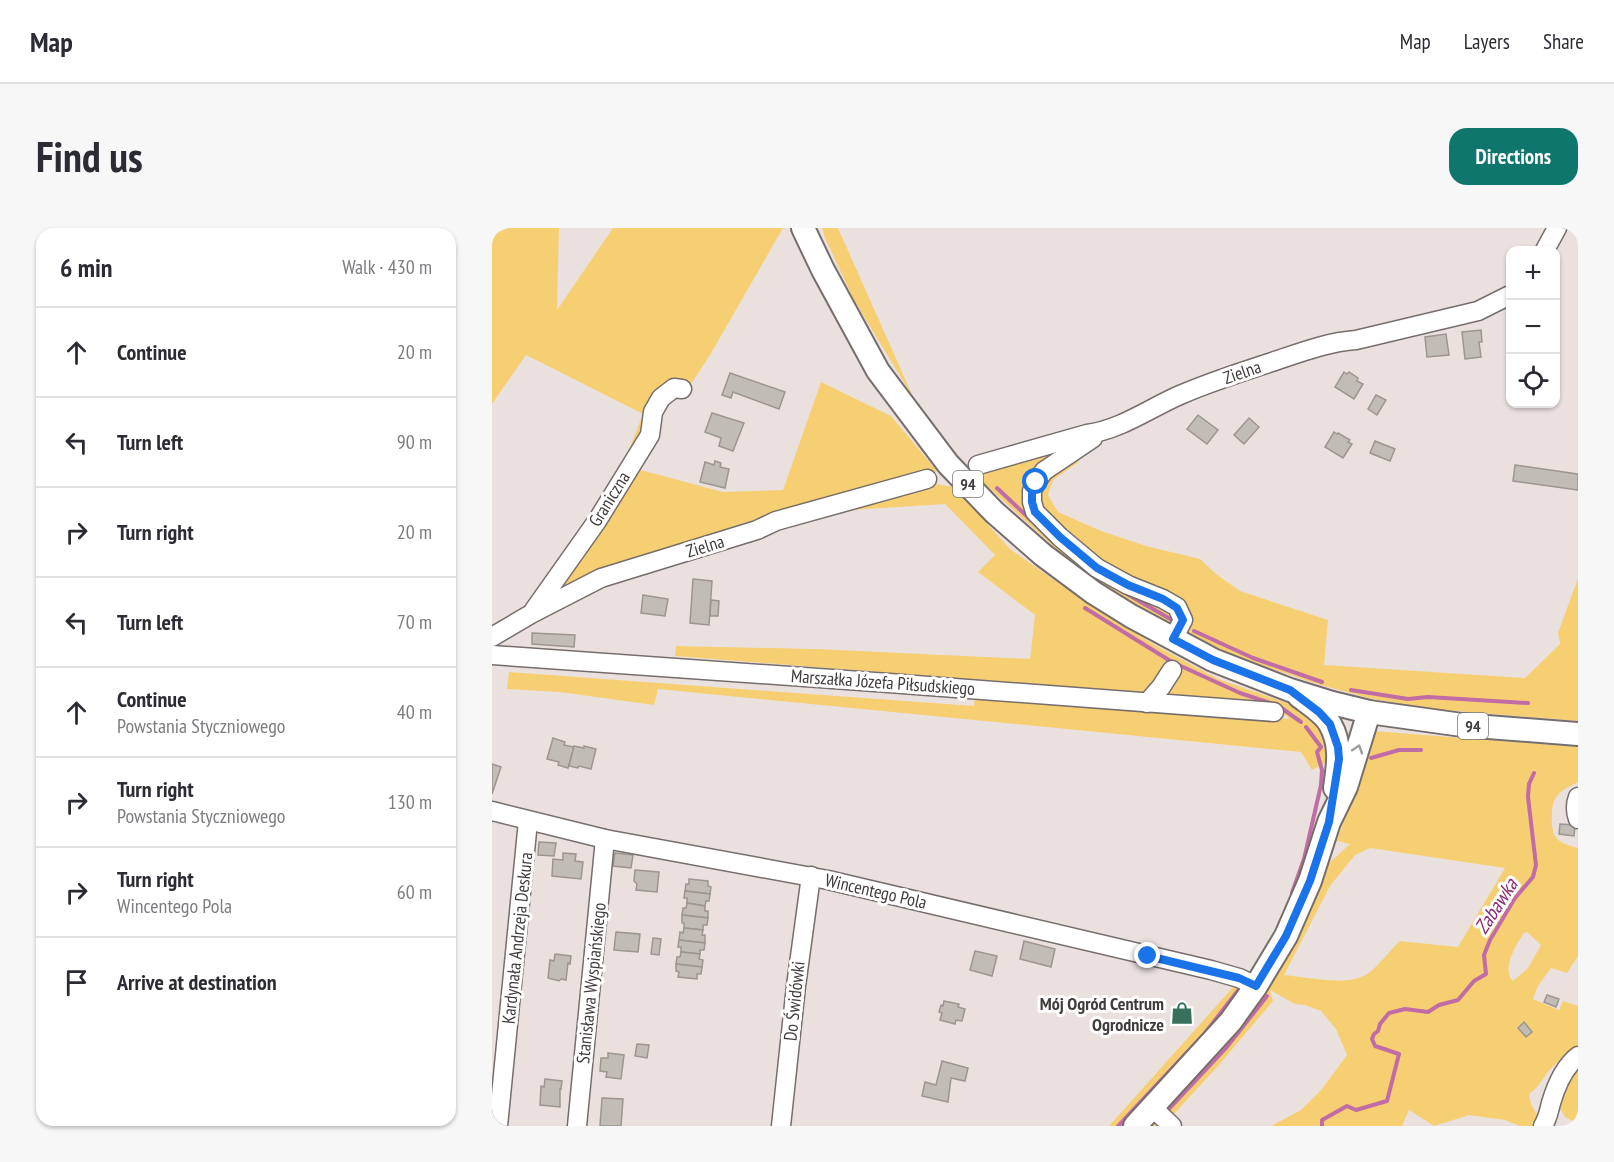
<!DOCTYPE html>
<html lang="en">
<head>
<meta charset="utf-8">
<style>
  body { margin:0; font-family:"PT Sans Narrow",sans-serif; background:#f7f7f7; color:#2b2b33 }
  .controls { position:absolute; right:18px; top:18px; display:grid; overflow:hidden; border-radius:12px; box-shadow:0 2px 4px #0004 }
  .controls button { width:54px; height:54px; display:grid; place-items:center; padding:0; border:0; border-bottom:2px solid #e1e1e2; background:#fff; color:#2b2b33; font:30px sans-serif }
  .stop { position:absolute; width:18px; height:18px; margin:-14px; border:4px solid #1a73e8; border-radius:50%; background:#fff }
  .stop.end { background:#1a73e8; border-color:#fff; box-shadow:0 2px 6px #0008 }
  .list { margin:0; padding:0; list-style:none }
  h2 { display:flex; justify-content:space-between; align-items:center; height:78px; margin:0; padding:0 24px; font-size:26px }
  h2 small { font-size:20px; font-weight:400; color:#7c7c81 }
  .list li { display:grid; grid-template-columns:39px 1fr auto; gap:18px; align-items:center; box-sizing:border-box; height:90px; padding:0 24px; border-top:2px solid #e1e1e2 }
  .list b { display:block; font-size:22px; white-space:nowrap }
  .list p { margin:0; font-size:20px; white-space:nowrap; color:#7c7c81 }
  .list em { font-size:20px; font-style:normal; color:#7c7c81 }
  .icon { flex:none; width:33px; height:33px; fill:none; stroke:currentColor; stroke-width:2; stroke-linecap:round; stroke-linejoin:round }
  .map { position:relative; flex:none; width:1086px; height:898px; overflow:hidden; border-radius:18px }
  header { display:flex; align-items:center; gap:36px; box-sizing:border-box; height:84px; padding:0 30px; background:#fff; border-bottom:2px solid #e1e1e2 }
  header strong { font-size:28px }
  nav { display:flex; gap:33px; margin-inline-start:auto; font-size:21px }
  .intro { display:flex; align-items:center; justify-content:space-between; box-sizing:border-box; height:144px; padding:0 36px }
  h1 { margin:0; font-size:42px }
  .button { padding:15px 27px; border-radius:18px; background:#0f766e; color:#fff; font-size:21px; font-weight:700 }
  main { display:flex; gap:36px; padding:0 36px }
  aside { flex:1; background:#fff; border-radius:18px; box-shadow:0 2px 4px #0004 }
  .map>svg:first-child { display:block }
</style>
</head>
<body>
<header>
<strong>Map</strong>
<nav><a>Map</a><a>Layers</a><a>Share</a></nav>
</header>
<div class="intro"><h1>Find us</h1><a class="button">Directions</a></div>
<main>
<aside>
<h2>6 min<small>Walk · 430 m</small></h2>
<ul class="list">
<li><svg class="icon" aria-label="ahead" viewBox="0 0 24 24"><path d="M12 20V5M6 11l6-6 6 6"/></svg><div><b>Continue</b></div><em>20 m</em></li>
<li><svg class="icon" aria-label="left" viewBox="0 0 24 24"><path d="M17 20v-9H6M10 6l-5 5 5 5"/></svg><div><b>Turn left</b></div><em>90 m</em></li>
<li><svg class="icon" aria-label="right" viewBox="0 0 24 24"><path d="M7 20v-9h11M14 6l5 5-5 5"/></svg><div><b>Turn right</b></div><em>20 m</em></li>
<li><svg class="icon" aria-label="left" viewBox="0 0 24 24"><path d="M17 20v-9H6M10 6l-5 5 5 5"/></svg><div><b>Turn left</b></div><em>70 m</em></li>
<li><svg class="icon" aria-label="ahead" viewBox="0 0 24 24"><path d="M12 20V5M6 11l6-6 6 6"/></svg><div><b>Continue</b><p>Powstania Styczniowego</p></div><em>40 m</em></li>
<li><svg class="icon" aria-label="right" viewBox="0 0 24 24"><path d="M7 20v-9h11M14 6l5 5-5 5"/></svg><div><b>Turn right</b><p>Powstania Styczniowego</p></div><em>130 m</em></li>
<li><svg class="icon" aria-label="right" viewBox="0 0 24 24"><path d="M7 20v-9h11M14 6l5 5-5 5"/></svg><div><b>Turn right</b><p>Wincentego Pola</p></div><em>60 m</em></li>
<li><svg class="icon" aria-label="arrive" viewBox="0 0 24 24"><path d="M6 21V4h12l-3 4 3 4H6"/></svg><div><b>Arrive at destination</b></div></li>
</ul>
</aside>
<div class="map">
<svg width="1086" height="898" viewBox="0 0 1086 898">
  <rect width="100%" height="100%" fill="#eae1df"/>
  <!-- green -->
  <g fill="#f7cf73" fill-rule="evenodd">
    <polygon points="16,0 67,0 65,82 121,0 291,0 218,127 199,156 176,156 151,204 131,237 151,186 34,127 0,176 0,7"/>
    <polygon points="330,0 346,0 422,171 362,72 333,10"/>
    <polygon points="329,154 399,188 445,243 318,279 56,370 141,240 231,264 291,262"/>
    <polygon points="585,216 558,234 540,286 679,381 684,389 675,397 584,339 485,249 486,242"/>
    <polygon points="588,233 561,252 556,267 566,284 609,303 654,318 708,331 724,346 748,363 836,392 832,437 1033,450 1068,416 1066,405 1086,350 1086,493 939,481 880,471 825,456 739,427 698,407 695,385 602,333 548,279 546,265 552,250 569,237"/>
    <polygon points="443,251 444,256 462,259 518,321 589,371 663,417 726,451 792,474 823,489 836,504 835,534 820,542 809,524 166,461 162,477 68,464 15,461 17,444 482,478 483,469 797,491 795,488 767,476 503,453 183,428 184,418 324,421 538,431 543,387 486,344 503,327 453,276 343,283"/>
    <path d="M 882,503 L 1086,519 L 1086,554 C 1079,558 1070,561 1065,568 C 1061,573 1060,580 1060,586 C 1059,609 1063,614 1086,620 L 1086,728 L 1075,745 L 1059,740 L 1046,758 L 1041,771 L 1067,782 L 1071,773 L 1086,778 L 1086,820 C 1075,827 1064,834 1056,844 C 1048,854 1048,858 1037,866 L 1039,876 L 1048,892 L 1045,898 L 1028,898 L 1013,892 L 977,887 L 942,898 L 917,882 L 910,898 L 779,898 L 809,882 L 830,861 L 855,827 L 844,801 L 829,783 L 813,777 L 803,776 L 778,762 L 781,773 L 726,838 L 671,898 L 655,898 L 805,703 L 838,634 L 858,616 L 845,613 ZM 878,620 L 1013,640 L 966,719 L 908,713 C 899,721 884,741 875,746 C 856,759 814,749 792,747 L 838,658 L 863,627 ZM 1035,704 L 1049,717 L 1036,740 L 1021,753 C 1009,742 1024,716 1032,705 Z"/>
    <polygon points="743,757 751,765 703,823 632,898 617,898"/>
    <polygon points="1086,835 1086,896 1073,889 1067,879 1070,860"/>
  </g>
  <g fill="none" stroke-linecap="round" stroke-linejoin="round">
    <!-- stream -->
    <g stroke="#c06ca5" stroke-width="4">
      <polyline points="505,260 539,292"/>
      <polyline points="635,366 680,392"/>
      <polyline points="593,380 680,434 748,465 781,476"/>
      <polyline points="702,403 761,430 830,454"/>
      <polyline points="859,462 916,471 936,469 1036,475"/>
      <polyline points="788,479 809,494"/>
      <polyline points="879,530 907,522 929,522"/>
      <polyline points="800,665 812,631 829,557 830,542 825,524 829,519 814,499"/>
      <polyline points="677,881 734,820 775,768"/>
      <polyline points="626,898 713,805 748,760"/>
      <polyline points="830,898 830,892 855,878 864,882 895,873 907,826 883,818 880,811 882,806 886,803 888,796 897,785 913,781 936,784 947,777 966,772 982,753 994,746 992,727 998,712 1023,670 1041,649 1044,637 1036,569 1037,556 1042,545"/>
    </g>
  </g>
  <!-- building -->
  <g fill="#c2bcb6" stroke="#9c9590" stroke-width="1.5">
    <polygon points="989,102 990,114 987,114 989,129 973,131 970,104"/>
    <polygon points="954,106 957,127 935,129 933,109"/>
    <polygon points="852,144 855,146 857,144 866,150 865,153 871,156 862,171 843,159"/>
    <polygon points="238,145 293,164 287,181 241,164 239,170 230,167"/>
    <polygon points="884,167 894,172 885,187 876,181"/>
    <polygon points="220,185 252,195 241,223 227,218 229,210 213,204"/>
    <polygon points="706,187 726,202 715,216 695,201"/>
    <polygon points="757,190 767,199 752,216 742,207"/>
    <polygon points="842,204 845,206 846,205 858,212 856,214 860,216 851,230 833,219"/>
    <polygon points="883,213 903,221 898,233 878,225"/>
    <polygon points="223,233 229,235 228,239 237,241 233,260 208,254 213,234 222,237"/>
    <polygon points="1023,237 1086,246 1086,262 1021,253"/>
    <polygon points="201,351 220,353 217,397 198,395"/>
    <polygon points="151,367 176,371 173,388 149,385"/>
    <polygon points="219,372 227,373 226,388 218,388"/>
    <polygon points="40,405 83,407 82,419 40,416"/>
    <polygon points="61,510 73,514 72,517 82,519 76,540 66,537 67,534 55,531"/>
    <polygon points="82,518 92,520 92,518 104,521 99,541 87,538 86,540 77,538"/>
    <polygon points="0,536 9,539 0,566"/>
    <polygon points="1068,596 1083,597 1082,608 1067,606"/>
    <polygon points="47,614 64,615 62,628 46,627"/>
    <polygon points="71,625 84,626 83,633 91,634 89,651 60,648 61,631 71,632"/>
    <polygon points="123,625 141,627 139,640 121,638"/>
    <polygon points="143,642 167,644 165,664 144,662 145,656 142,653"/>
    <polygon points="197,651 216,653 216,658 219,659 218,666 193,663 194,656 197,656"/>
    <polygon points="193,663 218,666 217,673 214,673 213,678 195,675 195,670 192,670"/>
    <polygon points="195,675 213,678 213,683 216,683 216,690 190,687 191,680 194,680"/>
    <polygon points="190,687 216,690 215,697 211,697 211,702 192,700 192,695 190,695"/>
    <polygon points="192,700 211,702 210,707 213,707 213,715 187,712 188,704 191,705"/>
    <polygon points="124,704 148,706 146,724 122,722"/>
    <polygon points="161,710 169,711 167,727 159,726"/>
    <polygon points="187,712 213,715 212,722 208,722 208,726 189,724 189,719 186,719"/>
    <polygon points="532,713 563,721 559,739 528,731"/>
    <polygon points="483,723 505,728 500,748 478,742"/>
    <polygon points="189,724 208,726 207,731 211,732 210,739 184,736 185,729 188,729"/>
    <polygon points="63,726 79,728 78,736 76,735 74,752 69,751 67,753 56,750 58,732 62,733"/>
    <polygon points="184,736 210,739 209,746 205,746 205,751 186,749 187,744 184,743"/>
    <polygon points="1055,767 1067,771 1064,779 1052,774"/>
    <polygon points="452,773 467,776 466,779 473,781 470,793 464,792 463,796 448,792 450,785 447,784 449,777 451,778"/>
    <polygon points="1032,794 1040,804 1034,809 1026,800"/>
    <polygon points="145,816 157,817 155,830 143,828"/>
    <polygon points="116,825 132,827 129,851 114,849 115,844 108,843 109,830 116,830"/>
    <polygon points="450,833 476,840 473,853 459,850 456,874 430,868 433,854 444,857"/>
    <polygon points="53,851 70,853 69,861 68,861 68,879 48,877 49,858 52,859"/>
    <polygon points="110,870 131,871 129,898 108,898"/>
  </g>
  <g fill="none" stroke-linecap="round" stroke-linejoin="round">
    <!-- minor casing -->
    <g stroke="#766e6c" stroke-width="21">
      <g id="minor">
        <polyline points="1053,22 1065,0"/>
        <polyline points="601,210 552,243 544,254 540,263 540,274 543,284 568,309 605,340 636,357 671,371 685,379 691,392 681,411"/>
        <path d="M 486,237 L 595,206 C 628,202 658,180 688,167 C 718,154 749,144 780,134 C 807,125 835,114 864,112 L 986,83 L 1018,67"/>
        <polyline points="42,382 105,293 158,207 161,184 169,170 182,160 190,161"/>
        <polyline points="0,409 39,386 109,350 265,302 284,293 435,251"/>
        <polyline points="0,427 397,455 782,484"/>
        <polyline points="655,475 669,459 680,442"/>
        <path d="M 1086,569 C 1083,577 1083,583 1086,591"/>
        <polyline points="0,583 113,611 336,652 719,742 747,750 764,758"/>
        <polyline points="661,880 680,898"/>
        <polyline points="6,898 36,593"/>
        <polyline points="85,898 113,611"/>
        <polyline points="289,898 304,758 319,648"/>
        <path d="M 1051,898 C 1056,890 1057,883 1059,875 C 1064,858 1072,839 1086,828"/>
      </g>
    </g>
    <!-- major casing -->
    <g stroke="#766e6c" stroke-width="26">
      <g id="major">
        <polyline points="311,0 331,42 386,143 456,236 502,284 551,327 602,365 639,388 721,432 798,462 840,475 877,484 970,497 1086,506"/>
        <path d="M 807,468 C 817,476 832,485 838,496 C 850,517 846,538 843,560"/>
        <polyline points="643,898 739,793 764,758 794,708 818,653 837,594 854,559 877,484"/>
      </g>
    </g>
    <!-- minor -->
    <use href="#minor" stroke="#fff" stroke-width="18"/>
    <!-- major -->
    <use href="#major" stroke="#fff" stroke-width="22"/>
  </g>
  <!-- one-way arrows -->
  <defs><path id="oneway-chevron" d="M-2-3.5L2.5 0L-2 3.5" fill="none" stroke-width="1.6" stroke-linecap="round" stroke-linejoin="round" transform="scale(1.5)"/></defs>
  <use stroke="#a09e9d" href="#oneway-chevron" transform="translate(866 521) rotate(-72)"/>
  <g fill="none" stroke-linecap="round" stroke-linejoin="round">
    <!-- route -->
    <polyline stroke="#1a73e8" stroke-width="8" points="544,254 540,263 540,274 543,284 568,309 605,340 636,357 671,371 685,380 691,392 681,411 721,432 798,462 827,484 838,496 846,519 847,531 837,594 818,653 794,708 764,758 747,750 656,728"/>
  </g>
  <!-- icons -->
  <defs>
    <g id="shop-bare" transform="scale(1.8)"><path d="M-5-2.5h2.3a2.7 3.5 0 0 1 5.4 0H5L5.5 6h-11ZM-1.5-2.5h3a1.5 2.3 0 0 0-3 0Z" fill="#36715b" stroke="#fff" stroke-width="2.5" paint-order="stroke"/></g>
  </defs>
  <g fill-rule="evenodd">
    <use href="#shop-bare" x="690" y="785"/>
  </g>
  <g text-anchor="middle" dominant-baseline="central" stroke-width="6" stroke-linejoin="round" paint-order="stroke">
    <!-- shield labels -->
    <g fill="#fff" stroke="#797676" stroke-width="1.5">
      <rect x="461" y="243" width="30" height="26" rx="4.5"/>
      <rect x="966" y="485" width="30" height="26" rx="4.5"/>
    </g>
    <g font-size="16" font-weight="bold" fill="#403c3b">
      <text x="476" y="256">94</text>
      <text x="981" y="498">94</text>
    </g>
    <!-- street labels -->
    <g font-size="18" fill="#403c3b" stroke="#fff">
      <text transform="translate(750 144) rotate(-19)">Zielna</text>
      <text transform="translate(117 271) rotate(-58)">Graniczna</text>
      <text transform="translate(213 318) rotate(-17)">Zielna</text>
      <text transform="translate(391 454) rotate(4)">Marszałka Józefa Piłsudskiego</text>
      <text transform="translate(384 663) rotate(13)">Wincentego Pola</text>
      <text transform="translate(25 710) rotate(-84)">Kardynała Andrzeja Deskura</text>
      <text transform="translate(99 755) rotate(-84)">Stanisława Wyspiańskiego</text>
      <text transform="translate(302 773) rotate(-84)">Do Świdówki</text>
    </g>
    <!-- poi labels -->
    <g font-size="18" font-weight="bold" fill="#403c3b" stroke="#fff" text-anchor="end">
      <text x="672" y="775">Mój Ogród Centrum<tspan x="672" dy="21">Ogrodnicze</tspan></text>
    </g>
    <!-- water labels -->
    <g font-size="20" font-style="italic" fill="#8b2670" stroke="#fff">
      <text transform="translate(1004 678) rotate(-57)">Zabawka</text>
    </g>
  </g>
</svg>
<div class="controls">
<button>+</button>
<button>−</button>
<button><svg class="icon" aria-label="locate" viewBox="0 0 24 24"><circle cx="12" cy="12" r="6"/><path d="M12 2v4M12 18v4M2 12h4M18 12h4"/></svg></button>
</div>
<div class="stop" style="left:544px;top:254px"></div>
<div class="stop end" style="left:656px;top:728px"></div>
</div>
</main>
</body>
</html>
